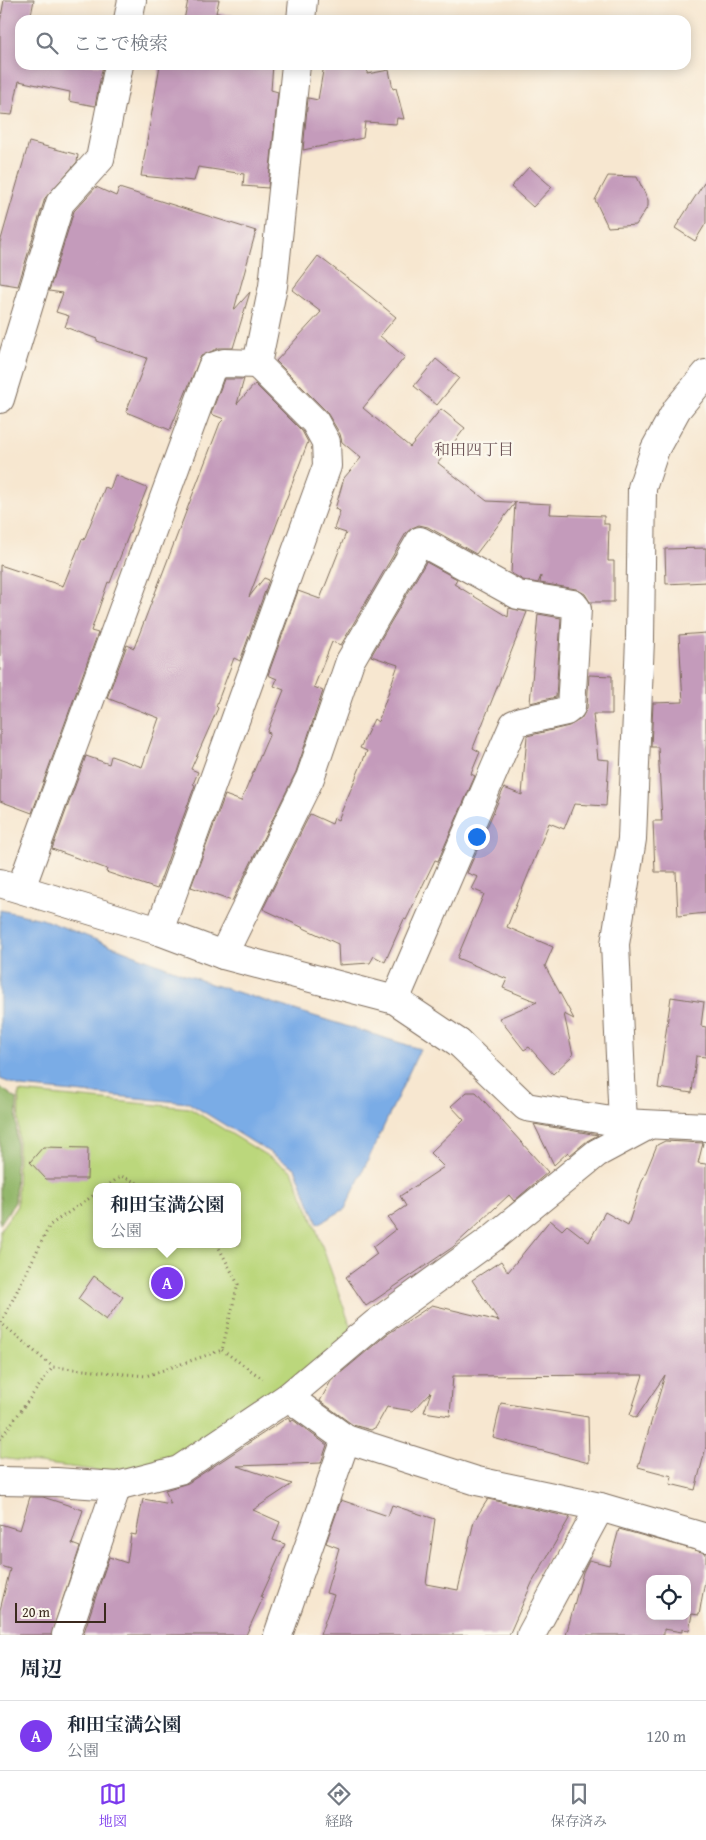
<!DOCTYPE html>
<html lang="ja">
<head>
<meta charset="utf-8">
<style>
  body { margin:0; font-family:"Gentium Book Plus","Noto Serif JP",serif; background:#f6f6f7; color:#1f2937 }
  .controls { position:absolute; right:15px; bottom:15px; display:grid; overflow:hidden; border-radius:10px; box-shadow:0 2px 12px #0003 }
  .controls button { width:45px; height:45px; display:grid; place-items:center; padding:0; border:0; border-bottom:1px solid #e0e1e3; background:#fff; color:#1f2937; font:25px sans-serif }
  .scale { position:absolute; left:15px; bottom:12px; width:91px; box-sizing:border-box; padding-left:5px; border:2px solid #3b2a1e; border-top:0; font-size:14px; line-height:18px; white-space:nowrap; color:#3b2a1e; -webkit-text-stroke:4px #fbf7ec; paint-order:stroke }
  .you { position:absolute; left:476px; top:836px; width:18px; height:18px; margin:-12px; border:4px solid #fff; border-radius:50%; background:#1a73e8; box-shadow:0 0 0 8px #1a73e833 }
  .badge { display:grid; place-items:center; width:32px; height:32px; border-radius:50%; background:#7c3aed; color:#fff; font-size:16px; font-weight:700 }
  .pin { position:absolute; translate:-50% -50%; border:2px solid #fff; box-shadow:0 1px 5px #0006 }
  .popup { position:absolute; left:93px; top:1183px; width:148px; height:65px; box-sizing:border-box; display:grid; place-content:center; border-radius:10px; background:#fff; filter:drop-shadow(0 1px 4px #0005); font-size:16px; white-space:nowrap; color:#747a83 }
  .popup b { font-size:19px; color:#1f2937 }
  .popup::after { content:''; position:absolute; left:50%; top:100%; margin-left:-10px; border:10px solid transparent; border-top-color:#fff }
  .list { margin:0; padding:0; list-style:none }
  h2 { display:flex; justify-content:space-between; align-items:center; height:65px; margin:0; padding:0 20px; font-size:21px }
  h2 small { font-size:16px; font-weight:400; color:#747a83 }
  .list li { display:grid; grid-template-columns:32px 1fr auto; gap:15px; align-items:center; box-sizing:border-box; height:70px; padding:0 20px; border-top:1px solid #e0e1e3 }
  .list b { display:block; font-size:19px; white-space:nowrap }
  .list p { margin:0; font-size:16px; white-space:nowrap; color:#747a83 }
  .list em { font-size:16px; font-style:normal; color:#747a83 }
  .icon { flex:none; width:28px; height:28px; fill:none; stroke:currentColor; stroke-width:2; stroke-linecap:round; stroke-linejoin:round }
  .map { position:relative; flex:none; width:706px; height:1635px; overflow:hidden }
  .search { position:absolute; background:#fff; box-shadow:0 2px 12px #0003; left:15px; right:15px; top:15px; height:55px; display:flex; align-items:center; gap:12px; box-sizing:border-box; padding:0 18px; border-radius:15px; color:#747a83; font-size:19px }
  .sheet { height:135px; background:#fff }
  nav { display:flex; justify-content:space-around; align-items:center; box-sizing:border-box; height:70px; border-top:1px solid #e0e1e3; background:#fff; font-size:14px; color:#747a83 }
  nav a { display:grid; justify-items:center; gap:2px }
  nav .on { color:#7c3aed }
  .map>svg:first-child { display:block }
</style>
</head>
<body>
<div class="map">
<svg width="706" height="1635" viewBox="0 0 706 1635">
  <rect width="100%" height="100%" fill="#fbf7ec"/>
  <filter id="ink" filterUnits="userSpaceOnUse"><feTurbulence type="fractalNoise" baseFrequency=".02" numOctaves="2"/><feDisplacementMap in="SourceGraphic" scale="10" xChannelSelector="R" yChannelSelector="G"/><feConvolveMatrix kernelMatrix="1 2 1 2 8 2 1 2 1" color-interpolation-filters="sRGB"/></filter>
  <filter id="wash" filterUnits="userSpaceOnUse"><feTurbulence type="fractalNoise" baseFrequency=".0096" numOctaves="4" result="noise"/><feDisplacementMap in="SourceGraphic" scale="20" xChannelSelector="R" yChannelSelector="G"/><feGaussianBlur stdDeviation="1.12" result="paint"/><feColorMatrix in="noise" values="0 0 0 0 0 0 0 0 0 0 0 0 0 0 0 0 0 1.4 0 .05"/><feComposite in="paint" operator="in"/></filter>
  <g filter="url(#wash)">
    <rect width="100%" height="100%" fill="#f7e7d0"/>
    <!-- green -->
    <path fill="#bbd77c" stroke="#7b804d" fill-rule="evenodd" d="M 19,1092 L 189,1108 L 292,1171 L 314,1223 L 354,1336 L 179,1461 L 101,1471 L 0,1458 L 0,1230 L 17,1206 ZM 97,1187 L 237,1187 L 237,1244 L 97,1244 Z"/>
    <!-- forest -->
    <polygon fill="#94b86c" stroke="#687145" points="0,1087 17,1099 15,1202 0,1224"/>
    <!-- water -->
    <polygon fill="#7aace6" stroke="#5a6b82" points="0,910 42,919 211,984 420,1049 345,1209 318,1224 295,1168 189,1103 21,1087 0,1079"/>
    <g id="blocks">
      <!-- building -->
      <g fill="#c49bbb" fill-rule="evenodd">
        <polygon points="4,0 34,0 30,20 20,20 20,65 103,65 95,106 69,101 70,92 19,81 12,115 0,114 0,23"/>
        <polygon points="188,0 219,0 216,13 277,20 184,20"/>
        <polygon points="160,65 273,65 271,90 278,92 268,188 243,186 244,174 198,167 194,181 141,176"/>
        <polygon points="324,65 368,65 367,74 389,70 393,89 396,88 404,119 397,118 396,124 365,122 363,138 303,150 308,98 318,100"/>
        <polygon points="29,142 78,155 77,162 45,198 18,286 0,283 0,243"/>
        <polygon points="529,167 552,187 533,207 511,187"/>
        <polygon points="608,176 637,177 648,200 648,206 636,225 608,227 595,200"/>
        <polygon points="706,180 706,223 695,241 675,228"/>
        <polygon points="96,187 116,196 119,188 256,231 234,310 250,292 233,348 219,348 201,356 170,430 126,412 147,358 97,341 97,339 65,327 69,316 56,312 63,293 49,291 74,211"/>
        <polygon points="318,256 359,287 396,317 380,336 405,357 363,408 410,447 441,409 465,428 438,463 487,501 551,504 550,514 604,516 604,524 609,524 608,561 614,561 614,602 590,602 585,594 576,589 540,583 541,576 538,583 523,580 511,573 515,503 476,554 428,527 419,525 412,528 406,533 341,645 332,642 314,687 323,691 296,772 232,901 191,887 225,795 241,801 270,733 267,732 284,690 274,686 277,679 268,675 298,591 320,599 346,533 334,529 340,511 335,509 344,478 361,458 342,442 340,434 326,411 276,361 321,312 292,290"/>
        <polygon points="436,359 459,378 437,405 414,386"/>
        <polygon points="224,379 244,379 237,404 255,384 302,431 308,442 249,597 264,578 269,580 240,661 234,658 216,706 218,708 191,769 198,772 193,784 195,785 157,889 106,872 107,869 52,849 86,756 109,764 111,756 142,767 159,718 107,698 127,645 134,648 220,423 224,419 211,414"/>
        <polygon points="115,475 147,488 110,583 108,582 91,631 98,633 32,813 0,801 0,565 63,586 82,539 84,540 105,487 110,489"/>
        <polygon points="706,548 706,582 666,584 665,549"/>
        <polygon points="426,562 457,579 454,584 508,617 509,608 527,612 473,748 480,752 471,774 475,776 438,861 435,860 406,920 404,919 385,962 374,956 370,963 339,965 338,944 263,909 310,814 332,824 334,818 338,820 367,751 360,748 374,719 378,722 398,665 371,656"/>
        <polygon points="538,614 561,618 556,697 530,703"/>
        <polygon points="706,633 706,913 678,916 676,872 655,872 653,821 662,821 658,747 651,747 653,703 683,702 679,635"/>
        <polygon points="589,675 612,676 612,714 593,714 598,759 609,760 606,806 574,804 564,829 549,823 507,927 553,947 545,966 574,1019 564,1014 573,1055 553,1074 529,1047 524,1050 499,1018 537,1002 503,988 507,979 457,958 484,894 472,889 478,877 467,873 504,788 522,795 527,736 569,726 581,719 587,708"/>
        <polygon points="671,997 704,1002 701,1026 706,1027 706,1057 696,1056 692,1093 658,1088"/>
        <polygon points="467,1092 476,1092 548,1172 514,1201 509,1195 453,1247 366,1306 346,1277 377,1254 373,1247 396,1229 388,1218 406,1206 400,1196 444,1167 430,1153 464,1120 451,1106"/>
        <polygon points="534,1124 598,1135 587,1141 570,1155 568,1152 554,1165"/>
        <polygon points="665,1141 703,1143 698,1163 706,1164 706,1447 695,1490 670,1484 672,1476 638,1467 665,1375 636,1418 630,1415 643,1375 453,1376 450,1416 424,1412 431,1392 413,1411 387,1407 376,1427 371,1430 353,1425 320,1401 331,1381 386,1335 432,1305 499,1321 472,1280 501,1261 508,1272 550,1220 562,1230 567,1225 589,1242 605,1212 628,1225 641,1184 657,1145"/>
        <polygon points="43,1147 88,1148 87,1179 46,1179 30,1162"/>
        <polygon points="94,1276 123,1297 106,1320 78,1299"/>
        <polygon points="501,1403 588,1417 589,1463 493,1438"/>
        <polygon points="288,1417 290,1422 293,1420 327,1445 321,1463 237,1466 292,1484 253,1510 280,1522 273,1540 285,1544 261,1597 263,1598 246,1635 83,1635 109,1557 127,1563 131,1534 136,1535 143,1499 171,1504 165,1490 188,1483"/>
        <polygon points="30,1497 43,1497 83,1510 72,1544 80,1547 51,1635 0,1635 0,1610 10,1569 0,1566 0,1524 20,1530"/>
        <polygon points="488,1499 570,1517 532,1583 509,1635 320,1635 334,1595 326,1593 339,1548 326,1543 341,1500 388,1516 392,1505 435,1519 426,1584 458,1590 474,1521"/>
        <path d="M 619,1529 L 706,1553 L 706,1575 L 699,1615 L 692,1614 L 689,1630 L 682,1629 L 682,1632 L 664,1629 L 664,1635 L 566,1635 L 583,1572 L 589,1560 L 609,1565 ZM 650,1579 L 687,1579 L 687,1616 L 650,1616 Z"/>
      </g>
    </g>
  </g>
  <g filter="url(#ink)">
    <use href="#blocks" fill-opacity="0" stroke="#7d6c5c" stroke-width="1"/>
    <g fill="none" stroke-linecap="round" stroke-linejoin="round">
      <!-- minor casing -->
      <g stroke="#7d6c5c" stroke-width="30">
        <g id="minor">
          <polyline points="128,20 132,0"/>
          <polyline points="301,20 303,0"/>
          <polyline points="0,399 60,203 100,159 119,65"/>
          <polyline points="21,888 212,367 224,363 257,364"/>
          <polyline points="159,931 327,466 326,442 315,422 257,364 273,286 296,65"/>
          <polyline points="223,955 310,778 350,661 420,541 518,595 573,604 577,609 571,707 566,711 521,721 514,724 395,1000"/>
          <polyline points="459,1043 526,1107 623,1123 706,1127"/>
          <polyline points="623,1123 615,944 632,839 640,639 642,488 655,449 677,409 706,374"/>
          <polyline points="288,1397 346,1439 477,1481 600,1507 706,1538"/>
          <polyline points="0,1481 56,1482 117,1486 179,1470 288,1397 376,1323 494,1237 597,1153 649,1125"/>
          <polyline points="66,1635 117,1486"/>
          <polyline points="278,1635 346,1439"/>
          <polyline points="531,1635 600,1507"/>
        </g>
      </g>
      <!-- tertiary casing -->
      <g stroke="#7d6c5c" stroke-width="30">
        <polyline id="tertiary" points="0,883 159,931 223,955 395,1000 459,1043"/>
      </g>
      <!-- path -->
      <g stroke="#7d6c5c" stroke-width="3" stroke-dasharray="1 4" stroke-linecap="butt">
        <polyline points="106,1187 121,1176 147,1187"/>
        <polyline points="97,1193 50,1225 1,1323 53,1367 146,1376 222,1350"/>
        <polyline points="217,1244 238,1284 222,1350"/>
        <polyline points="222,1350 263,1379"/>
        <polyline points="0,1439 53,1367"/>
      </g>
      <!-- minor -->
      <use href="#minor" stroke="#fff" stroke-width="28"/>
      <!-- tertiary -->
      <use href="#tertiary" stroke="#fff" stroke-width="28"/>
    </g>
  </g>
  <g text-anchor="middle" dominant-baseline="central" stroke-width="5" stroke-linejoin="round" paint-order="stroke">
    <!-- neighbourhood labels -->
    <g font-size="16" fill="#6b5255" stroke="#fbf7ec">
      <text x="474" y="449">和田四丁目</text>
    </g>
  </g>
</svg>
<div class="controls">
<button><svg class="icon" aria-label="locate" viewBox="0 0 24 24"><circle cx="12" cy="12" r="6"/><path d="M12 2v4M12 18v4M2 12h4M18 12h4"/></svg></button>
</div>
<div class="scale">20 m</div>
<div class="you"></div>
<div class="pin badge" style="left:167px;top:1283px">A</div>
<div class="popup"><b>和田宝満公園</b>公園</div>
<div class="search"><svg class="icon" aria-label="search" viewBox="0 0 24 24"><circle cx="10" cy="10" r="6"/><path d="M15 15l6 6"/></svg>ここで検索</div>
</div>
<section class="sheet">
<h2>周辺<small></small></h2>
<ul class="list">
<li><span class="badge">A</span><div><b>和田宝満公園</b><p>公園</p></div><em>120 m</em></li>
</ul>
</section>
<nav>
<a class="on"><svg class="icon" aria-label="map" viewBox="0 0 24 24"><path d="M3 6l6-2 6 2 6-2v14l-6 2-6-2-6 2zM9 4v14M15 6v14"/></svg>地図</a>
<a><svg class="icon" aria-label="directions" viewBox="0 0 24 24"><path d="M12 3l9 9-9 9-9-9zM9 14v-3h6M13 9l2 2-2 2"/></svg>経路</a>
<a><svg class="icon" aria-label="saved" viewBox="0 0 24 24"><path d="M7 4h10v16l-5-4-5 4z"/></svg>保存済み</a>
</nav>
</body>
</html>
